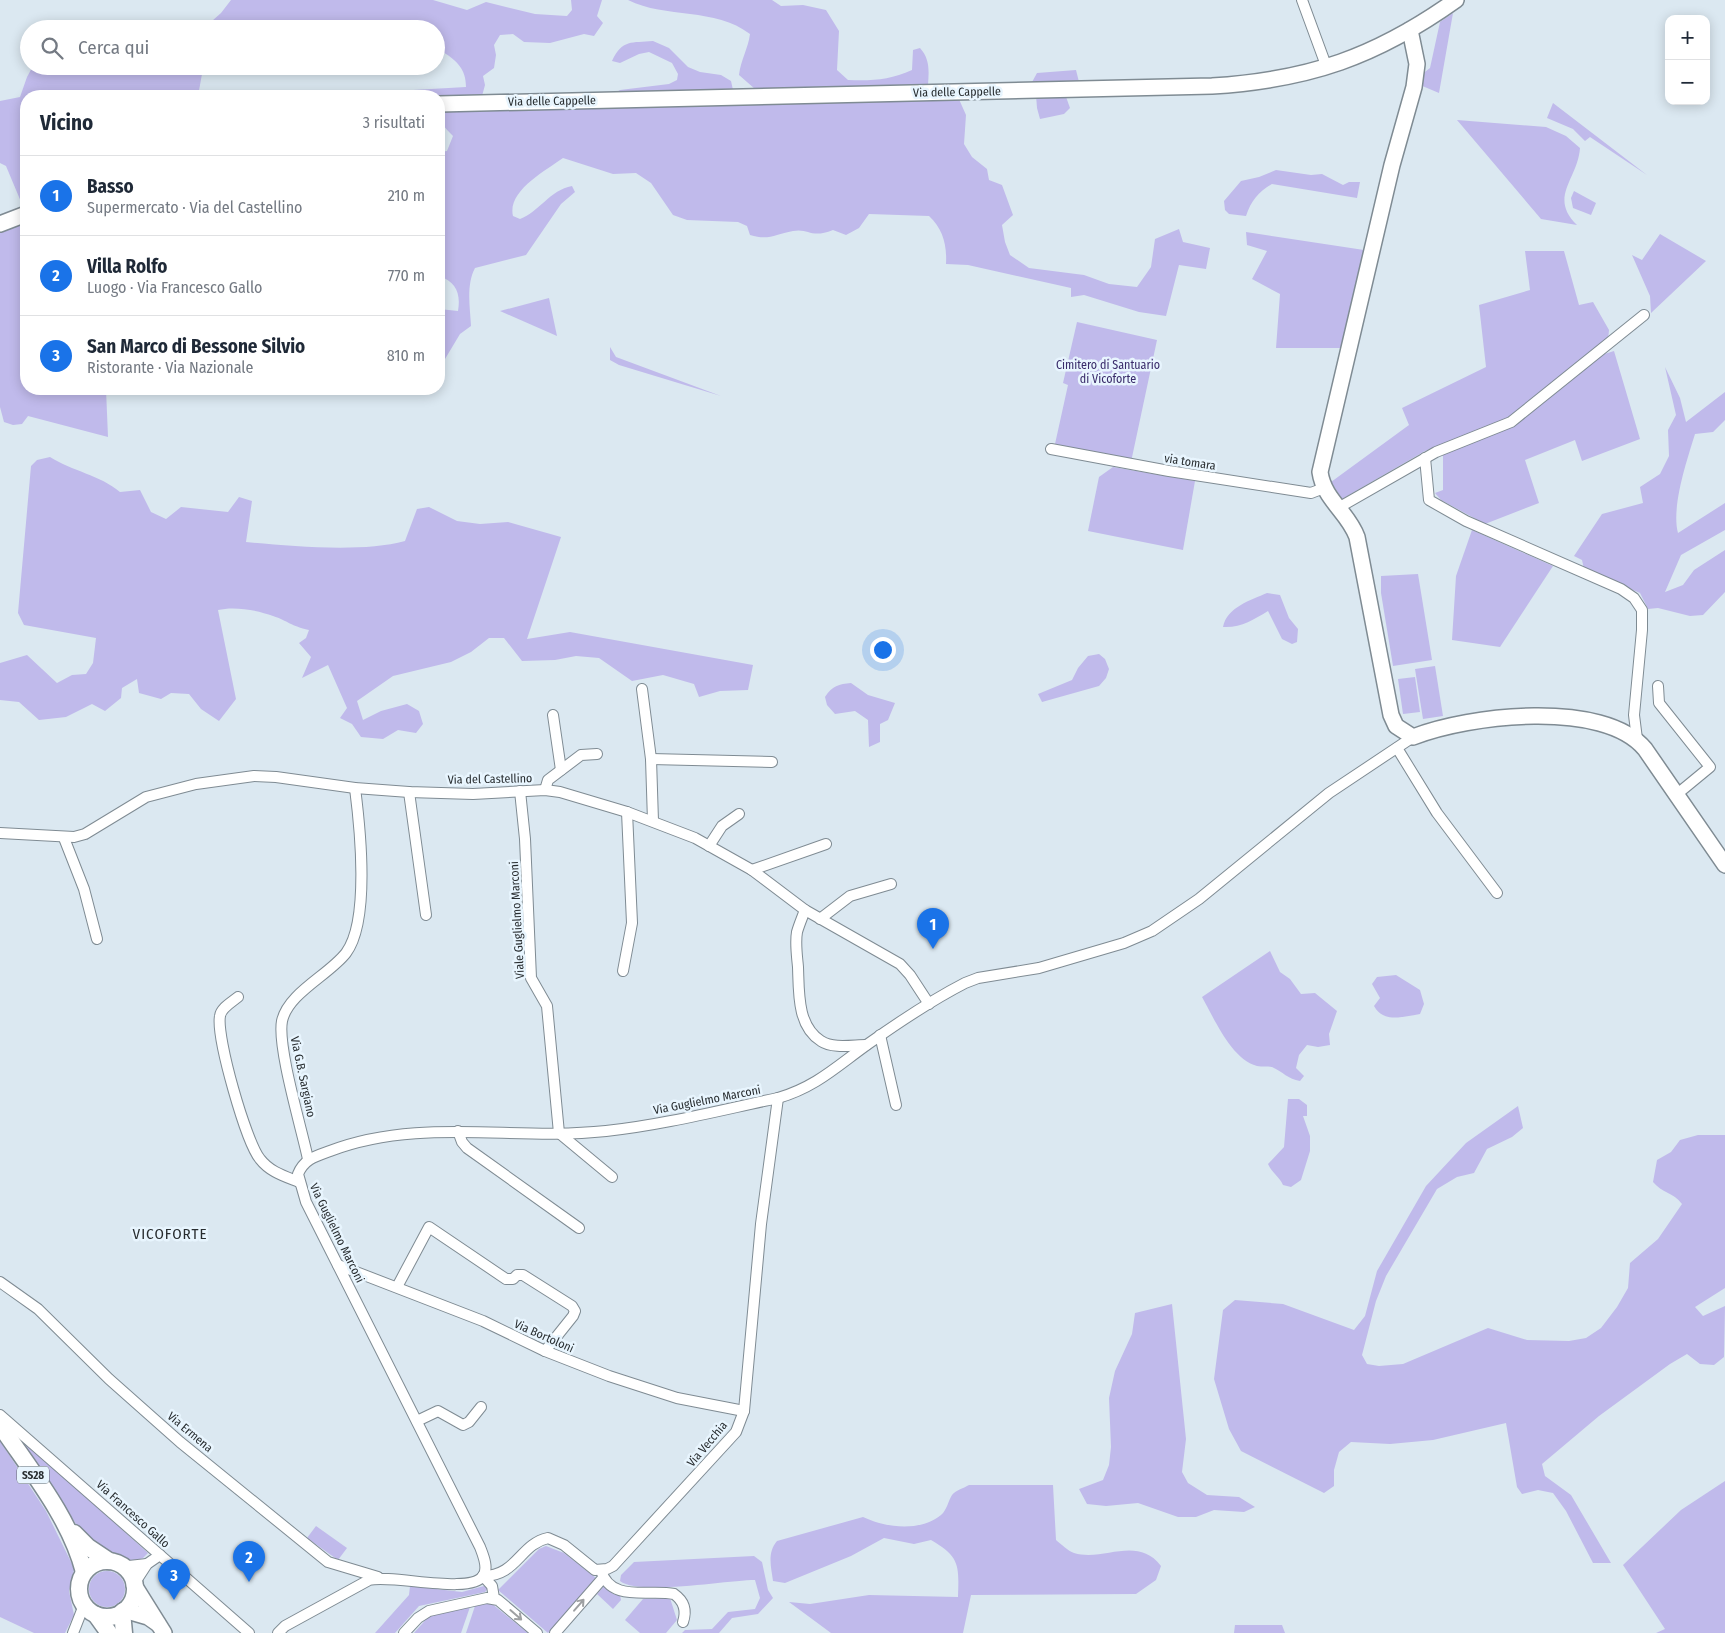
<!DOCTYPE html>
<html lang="it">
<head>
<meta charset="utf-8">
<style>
  body { margin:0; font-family:"Fira Sans Condensed",sans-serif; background:#f6f6f7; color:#1f2937 }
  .controls { position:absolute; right:15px; top:15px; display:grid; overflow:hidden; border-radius:10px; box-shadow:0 2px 12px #0003 }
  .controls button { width:45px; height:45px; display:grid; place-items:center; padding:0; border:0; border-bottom:1px solid #e0e1e3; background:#fff; color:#1f2937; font:25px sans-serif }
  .you { position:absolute; left:882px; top:649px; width:18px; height:18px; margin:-12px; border:4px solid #fff; border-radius:50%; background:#1a73e8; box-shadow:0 0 0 8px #1a73e833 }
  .badge { display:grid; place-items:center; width:32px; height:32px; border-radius:50%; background:#1a73e8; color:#fff; font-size:16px; font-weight:700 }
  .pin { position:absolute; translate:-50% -41px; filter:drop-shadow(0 1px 2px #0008) }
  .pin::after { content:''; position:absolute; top:26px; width:18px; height:15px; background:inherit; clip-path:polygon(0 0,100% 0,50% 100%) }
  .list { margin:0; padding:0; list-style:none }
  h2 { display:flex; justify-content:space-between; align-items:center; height:65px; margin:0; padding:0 20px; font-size:21px }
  h2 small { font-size:16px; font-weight:400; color:#747a83 }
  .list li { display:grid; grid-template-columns:32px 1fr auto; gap:15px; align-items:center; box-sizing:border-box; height:80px; padding:0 20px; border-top:1px solid #e0e1e3 }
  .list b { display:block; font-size:19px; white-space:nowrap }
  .list p { margin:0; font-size:16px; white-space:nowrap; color:#747a83 }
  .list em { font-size:16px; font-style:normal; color:#747a83 }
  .icon { flex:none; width:28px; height:28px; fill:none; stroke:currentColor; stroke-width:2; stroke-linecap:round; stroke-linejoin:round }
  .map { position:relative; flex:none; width:1725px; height:1633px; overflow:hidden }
  .search { position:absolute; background:#fff; box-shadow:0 2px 12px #0003; left:20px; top:20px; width:425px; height:55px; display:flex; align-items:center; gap:12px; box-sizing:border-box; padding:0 18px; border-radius:28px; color:#747a83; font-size:19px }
  .panel { position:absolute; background:#fff; box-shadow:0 2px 12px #0003; left:20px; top:90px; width:425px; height:305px; border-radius:20px }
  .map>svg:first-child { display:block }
</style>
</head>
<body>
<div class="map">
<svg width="1725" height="1633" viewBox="0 0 1725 1633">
  <rect width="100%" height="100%" fill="#dbe8f1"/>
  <!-- green -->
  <g fill="#c0baeb">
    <path d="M 231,0 L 433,0 L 467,10 L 486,2 L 535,14 L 567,16 L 572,10 L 571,0 L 602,0 L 597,16 L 603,23 L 594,36 L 584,34 L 550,43 L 524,42 L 513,34 L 500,35 L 494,45 L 496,55 L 494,68 L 483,76 L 485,85 L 482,96 L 388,96 L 396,91 L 466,87 C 466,69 457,61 443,52 L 436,53 L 436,29 L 203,29 L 221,13 Z"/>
    <path d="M 628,0 L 772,0 L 781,6 L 803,5 L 826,10 L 839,31 L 837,70 L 848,80 C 872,81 890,80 912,70 L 913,50 L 920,48 C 930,59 929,71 928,85 L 755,89 L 739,75 C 741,59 748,49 750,34 C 715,7 666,19 628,0 Z"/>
    <polygon points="1453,13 1439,93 1420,85 1421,75 1430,68 1440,22"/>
    <path d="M 653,41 L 669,48 L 688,67 L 700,72 L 721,75 L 731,81 L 733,90 L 615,93 L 620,90 L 669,84 L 677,80 L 678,74 L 672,63 L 649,52 L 639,54 L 620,63 L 612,61 C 622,39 632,43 653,41 Z"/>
    <polygon points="33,66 209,66 202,74 198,96 26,96 26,208 24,209 6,166 0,163 0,101 20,97 27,77"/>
    <polygon points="1076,70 1079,82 1031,84 1037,73"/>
    <polygon points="1065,94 1070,108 1064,114 1040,119 1037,108 1036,95"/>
    <path d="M 958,97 L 966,115 L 964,144 L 972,157 L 987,169 L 989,180 L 1002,185 L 1013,215 L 1002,225 L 1005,242 L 1010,255 L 1029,268 L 1084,275 L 1109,284 L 1137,287 L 1151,267 L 1155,239 L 1179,229 L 1183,242 L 1210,248 L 1206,269 L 1179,265 L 1166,316 L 1139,312 L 1084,295 L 1071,297 L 1071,288 L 968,265 L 946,264 C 947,245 943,229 929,216 L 869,214 L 859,228 L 846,235 L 833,230 C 811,239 809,228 793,231 C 775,234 769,241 750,235 L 747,226 L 738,222 L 687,220 L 673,215 L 651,183 L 636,173 L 613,174 L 563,158 C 545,171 507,191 513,216 L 520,219 C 539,212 550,190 572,186 L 575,192 L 561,204 L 526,255 L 475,268 C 466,285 470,307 471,326 L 460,334 L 445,359 L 439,347 L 439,309 L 458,311 C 461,293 456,282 439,276 L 439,152 L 447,151 L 453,136 C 445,128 439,122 439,110 Z"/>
    <polygon points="1553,103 1647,175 1590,137 1585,141 1573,129 1547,118"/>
    <path d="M 1457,120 L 1546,127 L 1566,136 L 1580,148 C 1578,179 1548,197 1577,225 L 1541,219 Z"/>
    <path d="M 1276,170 L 1311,175 L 1322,174 L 1343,185 L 1349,182 L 1360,182 L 1357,198 L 1272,184 C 1258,192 1251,201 1246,216 L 1229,214 L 1225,210 L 1224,201 L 1241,181 L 1259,177 Z"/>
    <polygon points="1574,191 1596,203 1591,215 1573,208 1571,198"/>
    <polygon points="26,220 26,389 106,389 108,437 28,416 22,424 13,425 4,422 0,407 0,230"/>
    <polygon points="1246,232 1364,250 1341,348 1276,348 1280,294 1252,279 1267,251 1247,245"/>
    <polygon points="1660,234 1706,261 1651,313 1650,296 1632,255 1642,260"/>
    <polygon points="1525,251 1564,251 1579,305 1593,302 1609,330 1608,340 1509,419 1425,451 1342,499 1331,482 1409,425 1402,408 1486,367 1479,305 1530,290"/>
    <polygon points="549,298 557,336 500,311"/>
    <polygon points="1077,322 1157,340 1131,462 1055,444 1068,385 1063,383"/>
    <polygon points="610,347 616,357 721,396 619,365 610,360"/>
    <polygon points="1614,351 1640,439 1582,461 1575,440 1525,460 1539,503 1485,524 1441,500 1435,493 1443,490 1443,453 1518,423 1598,356"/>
    <path d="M 1665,367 L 1680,398 L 1686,422 L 1725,392 L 1725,420 L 1713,432 L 1695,434 C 1687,460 1671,507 1678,533 L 1725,503 L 1725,530 L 1681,555 L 1665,592 L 1683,585 L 1694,570 L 1725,550 L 1725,592 L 1703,615 L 1690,616 L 1658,608 L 1648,609 L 1640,593 L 1584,569 L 1582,560 L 1574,556 L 1602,514 L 1643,503 L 1640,487 L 1660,474 L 1669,456 L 1668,430 L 1676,415 Z"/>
    <path d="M 50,457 C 72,471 100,475 120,492 L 140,490 L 151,512 L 166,519 L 181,507 L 228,512 L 239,497 L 252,501 L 246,542 C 291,546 361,553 405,541 L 417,509 L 429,507 L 457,521 L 480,524 L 508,522 L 561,537 L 527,639 L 570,632 L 753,665 L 748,690 L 720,691 L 699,697 L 694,684 L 663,675 L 632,681 L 599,658 L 576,656 L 555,660 L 522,661 L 504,638 L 489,638 L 471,652 L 451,662 L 393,676 L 357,701 L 363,720 L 381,711 L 407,704 L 419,711 L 423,724 L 416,733 L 398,730 L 383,739 L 361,737 L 352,724 L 340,718 L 347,708 L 328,665 L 302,678 L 311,657 L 299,643 L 306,638 L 309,630 C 291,626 288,621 273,616 C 257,610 234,606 218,610 L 236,699 L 219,721 L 201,709 L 189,694 L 171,693 L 161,699 L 139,693 L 137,679 L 122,688 L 121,698 L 105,711 L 92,704 L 66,717 L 39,720 L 19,702 L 0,700 L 0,663 L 27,655 L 57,683 L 72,675 L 86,674 L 93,663 L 96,638 L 24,625 L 18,613 L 31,466 L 37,460 Z"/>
    <polygon points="1113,467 1195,481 1183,550 1088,531 1099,477"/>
    <polygon points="1472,530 1553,566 1500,647 1452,640 1456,576"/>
    <polygon points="1418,574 1432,660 1393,666 1381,593 1381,576"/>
    <path d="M 1267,593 L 1280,595 L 1289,618 L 1298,629 L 1297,642 L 1292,644 L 1282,639 L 1268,611 C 1253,620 1241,628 1223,627 C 1227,607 1251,600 1267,593 Z"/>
    <polygon points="1099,654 1105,659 1109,669 1106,678 1099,686 1042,702 1038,694 1072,680 1078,668 1088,656"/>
    <polygon points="1435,666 1443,716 1423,719 1415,669"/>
    <polygon points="1415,677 1420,712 1403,714 1398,679"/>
    <path d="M 851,683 L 868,695 L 895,703 L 888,720 L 880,724 L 880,742 L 869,747 L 868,720 L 855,711 L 835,714 L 827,705 L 825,697 C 832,686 839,684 851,683 Z"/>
    <path d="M 1270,951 L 1280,972 L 1290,979 L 1301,994 L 1315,993 L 1337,1011 L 1329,1034 L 1330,1045 L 1318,1047 L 1307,1045 L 1299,1055 L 1296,1068 L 1304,1076 L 1300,1081 C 1288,1079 1283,1072 1272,1067 C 1267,1066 1262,1067 1257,1066 C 1231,1059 1214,1018 1202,997 Z"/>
    <path d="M 1396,975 L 1420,990 L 1424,1004 L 1420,1014 C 1402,1017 1383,1023 1374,1006 L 1380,998 L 1372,984 L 1377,977 Z"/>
    <path d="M 1288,1099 L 1299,1099 L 1307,1105 L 1307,1116 L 1303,1116 L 1310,1136 L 1310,1151 L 1301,1180 L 1291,1187 L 1283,1185 C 1279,1176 1272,1173 1268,1164 L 1284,1147 Z"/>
    <path d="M 1518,1106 L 1523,1128 L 1512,1137 L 1487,1149 L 1474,1173 L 1457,1177 L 1437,1189 L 1386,1276 L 1376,1301 L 1362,1355 L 1367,1364 L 1379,1366 L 1403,1364 L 1488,1328 L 1527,1340 L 1569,1341 L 1586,1338 L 1601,1328 L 1617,1307 L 1628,1288 L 1630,1263 L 1658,1239 L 1682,1204 C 1673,1192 1662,1193 1653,1182 L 1657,1160 L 1671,1152 L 1680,1140 L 1698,1135 L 1725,1135 L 1725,1288 L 1695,1307 L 1703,1316 L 1725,1306 L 1724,1357 L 1714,1365 L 1700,1364 L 1687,1354 L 1670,1364 L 1599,1416 L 1542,1464 L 1545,1476 L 1571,1495 L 1611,1563 L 1593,1563 L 1566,1511 L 1553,1493 L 1538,1490 L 1522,1494 L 1517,1487 L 1506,1423 L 1433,1440 L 1390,1444 L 1351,1442 L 1339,1452 L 1334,1470 L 1334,1486 L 1324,1493 L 1241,1451 L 1229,1429 L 1214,1379 L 1223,1310 L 1235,1300 L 1283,1304 L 1354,1330 L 1365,1316 L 1377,1271 L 1426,1186 L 1466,1143 Z"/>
    <polygon points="1172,1304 1186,1439 1182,1472 1188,1483 1207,1495 1239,1497 1255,1507 1244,1512 1214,1510 1196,1517 1178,1517 1138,1503 1106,1506 1087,1504 1079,1489 1103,1480 1109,1465 1111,1447 1109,1398 1115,1371 1132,1334 1135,1313"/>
    <polygon points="23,1440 148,1553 143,1558 132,1562 103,1549 86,1538 18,1442"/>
    <polygon points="0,1441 46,1511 72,1564 74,1570 69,1591 74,1615 65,1633 34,1633 0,1617"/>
    <polygon points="1725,1481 1725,1633 1656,1633 1665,1629 1623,1565 1681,1510"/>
    <path d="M 969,1485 L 1053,1485 L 1056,1540 C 1061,1544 1068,1551 1074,1553 C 1104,1562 1137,1535 1161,1566 L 1156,1580 L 1136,1594 L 971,1595 L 963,1633 L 831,1633 L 789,1602 L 810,1604 L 869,1595 L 958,1597 C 959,1565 960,1557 931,1540 L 914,1544 L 884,1538 L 851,1556 L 785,1583 L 773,1581 C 771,1566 767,1553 777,1541 L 863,1517 C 886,1528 920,1532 941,1515 C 947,1510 948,1501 952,1495 C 956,1490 964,1488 969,1485 Z"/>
    <polygon points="316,1526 347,1548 338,1560 307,1538"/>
    <polygon points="546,1546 564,1553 596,1578 548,1633 498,1590 539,1549"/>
    <path d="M 754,1556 L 762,1562 L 768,1590 L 773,1598 L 758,1614 L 732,1618 L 719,1633 L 682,1633 L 685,1630 L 712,1629 L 728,1612 L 755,1609 L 760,1598 L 755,1580 C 728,1580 639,1596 620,1581 L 621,1575 L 634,1562 Z"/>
    <circle cx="107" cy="1589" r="18"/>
    <polygon points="410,1586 462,1592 484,1586 488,1588 485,1592 419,1606 395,1633 375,1633 409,1595"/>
    <polygon points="604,1586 613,1594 620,1595 621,1600 613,1609 597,1594"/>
    <polygon points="670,1598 677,1620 666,1633 640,1633 625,1620 643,1599"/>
    <polygon points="491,1603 528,1633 466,1633 475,1606"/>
    <polygon points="470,1607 461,1633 414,1633 429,1616"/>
    <polygon points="1235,1625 1282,1625 1285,1633 1234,1633"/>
  </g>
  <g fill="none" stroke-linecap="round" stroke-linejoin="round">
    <!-- street casing -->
    <g stroke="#7f8b93" stroke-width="12">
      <g id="street">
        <polyline points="1302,0 1327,68"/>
        <polyline points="1051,449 1169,471 1311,493 1324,488"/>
        <polyline points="1425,458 1429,500 1466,521 1621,589 1634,598 1642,610 1642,630 1634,715 1637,739"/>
        <polyline points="1338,508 1436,452 1511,422 1644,315"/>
        <polyline points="1658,686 1659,703 1710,767 1676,795"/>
        <polyline points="642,689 651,759 653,821"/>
        <polyline points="553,715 561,770"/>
        <polyline points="1397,748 1437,813 1497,893"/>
        <polyline points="651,759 772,762"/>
        <polyline points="545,790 548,780 581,755 597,754"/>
        <polyline points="520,791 525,839 531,978 547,1006 559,1133 612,1177"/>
        <polyline points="409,792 426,915"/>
        <polyline points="0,833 74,837 85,834 146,797 196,784 254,776 276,777 355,788 409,792 473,794 545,790 560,792 627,812 695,838 752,870 805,910 900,964 910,975 929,1004"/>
        <polyline points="64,838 84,889 97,939"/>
        <polyline points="709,846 722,826 739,814"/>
        <polyline points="752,870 826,844"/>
        <path d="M 805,910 C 802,918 799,925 797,932 C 795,943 797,956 798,967 C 799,992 797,1026 821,1041 C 833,1049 853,1045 866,1045"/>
        <polyline points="820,919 850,896 891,884"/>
        <polyline points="623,971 632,923 627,812"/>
        <path d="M 238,997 C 232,1002 221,1008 220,1016 C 216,1037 246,1142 260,1159 C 270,1172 284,1176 299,1182"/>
        <polyline points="880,1035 896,1105"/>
        <polyline points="458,1131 462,1142 467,1148 579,1228"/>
        <path d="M 308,1159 C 302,1130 277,1047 282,1021 C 288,993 329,975 346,953 C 370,921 360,827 355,788"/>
        <polyline points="338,1265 483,1321 545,1351 609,1376 677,1398 744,1411"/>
        <polyline points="0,1282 38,1309 109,1379 180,1442 328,1562 378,1577"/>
        <polyline points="397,1287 429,1227 506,1279 513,1279 517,1275 523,1275 572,1306 575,1311 573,1316 545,1351"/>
        <polyline points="0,1415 249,1633"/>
        <polyline points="417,1421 438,1411 463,1425 469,1422 481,1407"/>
        <polyline points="119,1564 129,1566 147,1564"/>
        <path d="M 601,1570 C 610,1603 649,1589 674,1594 C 684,1601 687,1610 683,1622"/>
        <path d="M 483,1576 C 517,1576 520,1544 548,1538 L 564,1545 L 595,1570 L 607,1569 L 613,1566 L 736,1432 L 744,1411 L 761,1224 L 778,1098"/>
        <polyline points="483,1576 492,1586 494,1598"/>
        <polyline points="134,1584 147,1564 160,1555"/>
        <polyline points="73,1633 84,1605"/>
        <path d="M 278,1633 L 285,1626 L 369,1580 C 393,1574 470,1595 483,1576 C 489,1568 483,1555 480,1547 L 306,1202 L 298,1174 C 304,1159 316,1156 330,1151 C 419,1117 513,1141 606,1131 C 663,1125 721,1110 778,1098 C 816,1087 837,1066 868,1044 C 899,1022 932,1000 965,983 L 978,978 L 1039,968 L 1124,943 L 1152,931 L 1199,899 L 1329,793 L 1413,737"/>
        <polyline points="404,1633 418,1618 429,1611 487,1598 498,1600 537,1633"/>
        <polyline points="555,1633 603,1578"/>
      </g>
    </g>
    <!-- secondary casing -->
    <g stroke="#7f8b93" stroke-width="18">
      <g id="secondary">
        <path d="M 1410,30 L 1417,64 L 1414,87 L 1392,165 L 1320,472 C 1324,500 1348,512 1357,537 L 1391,715 L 1396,726 L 1413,737 C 1468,715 1604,699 1645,749 L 1725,865"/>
        <path d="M 439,104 L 1212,86 C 1309,80 1376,57 1456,0"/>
        <polyline points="0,224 26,214"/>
        <polyline points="134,1585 164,1633"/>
        <polyline points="124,1610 148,1617 158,1624"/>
      </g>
    </g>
    <!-- primary casing -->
    <g stroke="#7f8b93" stroke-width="19">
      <g id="primary">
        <path d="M 0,1425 C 31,1471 70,1518 84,1572"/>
        <polyline points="74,1533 88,1547 109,1561"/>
        <circle cx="107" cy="1589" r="28"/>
        <polyline points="122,1612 124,1633"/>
        <polyline points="96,1615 109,1633"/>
      </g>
    </g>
    <!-- street -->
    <use href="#street" stroke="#fff" stroke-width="10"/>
    <!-- secondary -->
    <use href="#secondary" stroke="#fff" stroke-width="15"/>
    <!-- primary -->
    <use href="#primary" stroke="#fff" stroke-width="16"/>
  </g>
  <!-- one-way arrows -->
  <defs><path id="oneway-shaft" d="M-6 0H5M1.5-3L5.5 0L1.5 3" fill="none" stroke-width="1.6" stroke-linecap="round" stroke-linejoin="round" transform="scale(1.25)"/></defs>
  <g stroke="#9ea0a2">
    <use href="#oneway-shaft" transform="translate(579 1605) rotate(-49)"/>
    <use href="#oneway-shaft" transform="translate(516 1615) rotate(41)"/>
  </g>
  <g text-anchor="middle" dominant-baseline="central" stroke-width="5" stroke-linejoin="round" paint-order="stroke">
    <!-- shield labels -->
    <rect fill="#e8f5fe" stroke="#62696e" stroke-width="1" x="17" y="1466.5" width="32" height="17" rx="4"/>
    <g font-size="11" font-weight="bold" fill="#282d30">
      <text x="33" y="1475">SS28</text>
    </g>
    <!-- street labels -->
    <g font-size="12" fill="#282d30" stroke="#e8f5fe">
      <text transform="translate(957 92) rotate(-1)">Via delle Cappelle</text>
      <text transform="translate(552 101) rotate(-1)">Via delle Cappelle</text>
      <text transform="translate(1190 462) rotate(9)">via tomara</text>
      <text transform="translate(490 779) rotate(-1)">Via del Castellino</text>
      <text transform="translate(517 920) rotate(-93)">Viale Guglielmo Marconi</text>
      <text transform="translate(303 1077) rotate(78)">Via G.B. Sargiano</text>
      <text transform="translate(707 1100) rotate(-11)">Via Guglielmo Marconi</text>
      <text transform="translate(337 1233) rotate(64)">Via Guglielmo Marconi</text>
      <text transform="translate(544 1336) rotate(24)">Via Bortoloni</text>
      <text transform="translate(190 1432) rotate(40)">Via Ermena</text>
      <text transform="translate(707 1444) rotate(-50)">Via Vecchia</text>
      <text transform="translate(133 1514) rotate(42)">Via Francesco Gallo</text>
    </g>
    <!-- park labels -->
    <g font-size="12" fill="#392b6a" stroke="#e8f5fe">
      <text x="1108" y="365">Cimitero di Santuario<tspan x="1108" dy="14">di Vicoforte</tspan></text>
    </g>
    <!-- quarter labels -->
    <g font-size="15" letter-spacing="1" fill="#282d30" stroke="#e8f5fe">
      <text x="170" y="1234">VICOFORTE</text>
    </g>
  </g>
</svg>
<div class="controls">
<button>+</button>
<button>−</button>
</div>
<div class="you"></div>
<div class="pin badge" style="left:933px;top:949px">1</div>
<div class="pin badge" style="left:249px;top:1582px">2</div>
<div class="pin badge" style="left:174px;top:1600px">3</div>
<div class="search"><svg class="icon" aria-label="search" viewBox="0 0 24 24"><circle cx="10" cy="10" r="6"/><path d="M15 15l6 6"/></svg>Cerca qui</div>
<section class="panel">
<h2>Vicino<small>3 risultati</small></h2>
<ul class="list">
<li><span class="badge">1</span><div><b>Basso</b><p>Supermercato · Via del Castellino</p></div><em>210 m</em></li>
<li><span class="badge">2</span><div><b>Villa Rolfo</b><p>Luogo · Via Francesco Gallo</p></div><em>770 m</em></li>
<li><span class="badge">3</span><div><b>San Marco di Bessone Silvio</b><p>Ristorante · Via Nazionale</p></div><em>810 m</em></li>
</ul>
</section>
</div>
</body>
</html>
